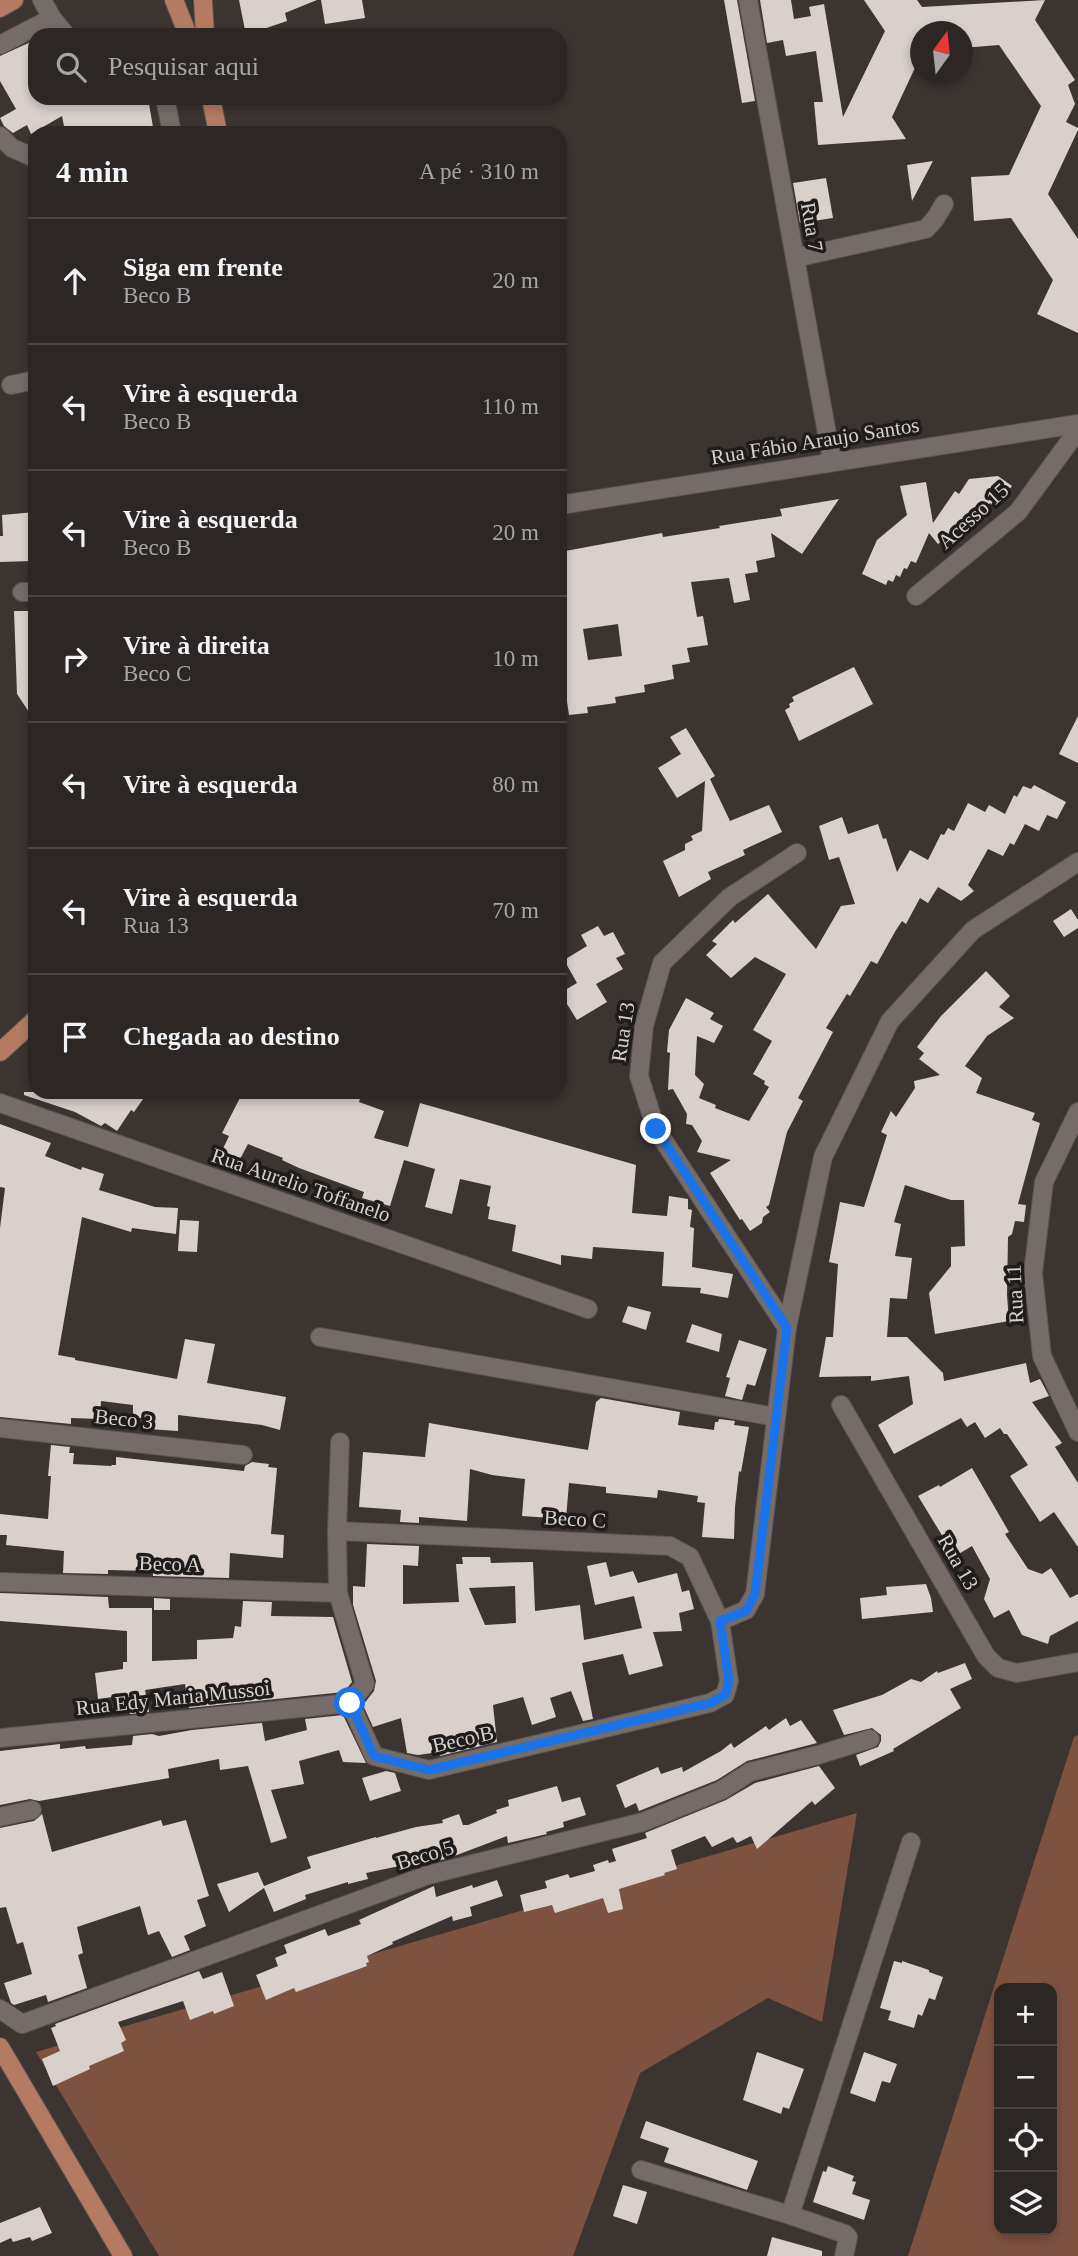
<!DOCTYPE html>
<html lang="pt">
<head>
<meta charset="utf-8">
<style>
  body { margin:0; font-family:"Times New Roman",serif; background:#342f2d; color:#f1f3f6 }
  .controls { position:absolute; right:21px; bottom:21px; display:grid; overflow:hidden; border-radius:14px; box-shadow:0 4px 10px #0003 }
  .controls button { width:63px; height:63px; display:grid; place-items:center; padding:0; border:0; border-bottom:2px solid #484442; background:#2c2725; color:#f1f3f6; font:35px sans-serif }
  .compass { position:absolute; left:910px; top:21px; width:63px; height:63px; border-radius:50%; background:#2c2725; box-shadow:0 4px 10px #0003; rotate:15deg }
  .stop { position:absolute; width:21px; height:21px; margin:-16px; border:5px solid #1a73e8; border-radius:50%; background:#fff }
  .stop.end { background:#1a73e8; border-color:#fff; box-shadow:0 2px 7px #0008 }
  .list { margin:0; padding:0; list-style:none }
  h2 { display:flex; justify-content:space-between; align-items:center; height:91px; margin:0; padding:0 28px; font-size:30px }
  h2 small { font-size:23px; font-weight:400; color:#a6a5a7 }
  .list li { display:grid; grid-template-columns:46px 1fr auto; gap:21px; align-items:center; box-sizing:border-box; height:126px; padding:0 28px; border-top:2px solid #484442 }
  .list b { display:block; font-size:26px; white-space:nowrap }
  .list p { margin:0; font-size:23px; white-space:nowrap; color:#a6a5a7 }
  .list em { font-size:23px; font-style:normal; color:#a6a5a7 }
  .icon { flex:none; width:38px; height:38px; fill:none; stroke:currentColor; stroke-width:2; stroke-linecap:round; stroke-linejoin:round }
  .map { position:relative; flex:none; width:1078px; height:2256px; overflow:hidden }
  .search { position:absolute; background:#2c2725; box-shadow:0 4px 10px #0003; left:28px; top:28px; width:539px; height:77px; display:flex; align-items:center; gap:18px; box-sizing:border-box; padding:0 24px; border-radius:21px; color:#a6a5a7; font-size:26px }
  .panel { position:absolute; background:#2c2725; box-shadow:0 4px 10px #0003; left:28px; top:126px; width:539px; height:973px; border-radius:21px }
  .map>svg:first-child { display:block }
</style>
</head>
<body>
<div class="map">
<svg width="1078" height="2256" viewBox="0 0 1078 2256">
  <rect width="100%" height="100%" fill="#3b3431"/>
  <!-- forest -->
  <g fill="#7d5241" fill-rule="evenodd">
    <path d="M 1078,1735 L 1078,2256 L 908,2256 L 1074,1737 ZM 999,1988 L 1052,1988 L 1052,2230 L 999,2230 Z"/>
    <polygon points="857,1813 822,2022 768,1998 640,2073 573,2256 159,2256 36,2052"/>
  </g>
  <!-- building -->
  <g fill="#d9d0cc" fill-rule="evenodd">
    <polygon points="239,0 317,0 285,13 287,21 246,35"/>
    <polygon points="321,0 362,0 365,18 325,24"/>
    <polygon points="724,0 737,0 755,101 742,103"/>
    <polygon points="760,0 791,0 794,19 811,16 809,7 824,4 843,117 885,31 864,0 917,0 922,7 1045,0 1035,20 1075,80 1068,85 1075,104 1066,122 1078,128 1078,130 1048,194 1078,239 1078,333 1037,314 1053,280 1011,218 974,221 971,177 1009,175 1041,106 999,45 962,48 962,32 920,32 920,57 892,117 906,139 818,145 814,102 823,102 816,51 786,56 783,40 767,43"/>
    <polygon points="35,40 35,98 148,98 154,133 77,133 76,129 65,131 62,116 31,134 27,125 13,133 4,126 0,118 16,109 0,81 0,56"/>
    <polygon points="933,161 912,201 907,165"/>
    <polygon points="826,178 833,218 800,223 793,183"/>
    <polygon points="998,476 1012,486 995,507 990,503 977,517 973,515 938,544 929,533 916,563 911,561 907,569 904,568 900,577 896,575 893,582 888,580 886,585 862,574 877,540 907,515 900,486 926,482 933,523 955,491 959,494 969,479"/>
    <path d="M 839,499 L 802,554 L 771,533 L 775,557 L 756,561 L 758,572 L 745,574 L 750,600 L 734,603 L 729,578 L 691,582 L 697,617 L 703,616 L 708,645 L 687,648 L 690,662 L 672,665 L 674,679 L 644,685 L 645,692 L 615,697 L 616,703 L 587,707 L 588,713 L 569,715 L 564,681 L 560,682 L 560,552 L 662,533 L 663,537 L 720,528 L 719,526 L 782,516 L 780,509 ZM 618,624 L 622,656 L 588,660 L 583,629 Z"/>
    <polygon points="35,512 35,546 32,547 32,561 0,562 0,536 3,536 2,515"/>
    <polygon points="14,611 35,611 35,721 17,694"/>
    <polygon points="854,667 873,704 799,741 785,710 790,707 789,704 794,701 792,697"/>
    <polygon points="1078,716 1078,763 1059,754"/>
    <polygon points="686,728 715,776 710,779 730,821 769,805 782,832 743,850 745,855 708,872 711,879 679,897 663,861 685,850 685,844 693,840 691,836 702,831 705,781 677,798 658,768 681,754 670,737"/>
    <polygon points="1034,785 1066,802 1057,819 1047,815 1039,831 1025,824 1014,845 1010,843 1003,856 988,849 968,885 974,891 961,901 938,887 928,903 920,898 906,924 902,921 896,930 877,964 871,961 850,996 847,994 826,1028 833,1032 798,1098 803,1101 787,1132 769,1205 766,1207 770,1212 763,1217 762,1223 750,1231 742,1219 740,1220 710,1173 731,1160 697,1152 702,1141 692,1125 686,1124 687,1114 673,1089 668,1090 670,1053 667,1052 669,1030 686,998 714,1013 710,1019 723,1026 714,1043 697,1036 695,1075 704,1084 699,1098 716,1105 715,1108 749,1121 769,1087 764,1084 765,1081 753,1074 772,1041 753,1030 786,974 755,957 731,978 706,955 717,944 712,941 733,920 735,923 768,894 816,949 841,906 855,904 839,857 829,860 819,826 842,817 848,834 878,824 883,839 886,838 897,872 910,850 928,860 941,834 944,835 948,828 954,831 968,803 985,812 989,805 1005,814 1014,795 1017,797 1023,786 1031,789"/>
    <polygon points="1071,909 1078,920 1078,928 1064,937 1053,921"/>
    <polygon points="598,926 604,936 613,932 625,954 616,958 623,969 596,984 607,1002 577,1020 560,993 577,983 564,960 587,946 581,935"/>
    <polygon points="986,971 1010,996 999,1007 1014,1018 987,1036 965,1066 982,1078 976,1093 1035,1113 1032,1120 1040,1123 1018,1204 1026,1205 1024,1222 1015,1221 1012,1234 1008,1237 1007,1295 1009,1321 935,1334 929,1293 951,1266 951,1247 965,1246 964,1200 951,1200 905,1185 894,1222 901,1224 895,1256 912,1258 907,1299 890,1298 887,1337 907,1337 943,1373 944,1381 1026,1363 1030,1383 1040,1379 1049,1396 1032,1402 1062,1443 1055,1447 1078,1483 1078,1547 1054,1512 1040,1522 1010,1476 1028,1465 1007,1434 1004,1434 1000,1428 985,1438 975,1422 967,1427 961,1418 894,1454 878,1425 913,1404 909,1376 871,1381 871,1376 819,1377 826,1337 833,1337 838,1264 829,1262 840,1202 864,1207 887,1135 881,1132 891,1111 896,1117 915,1088 914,1081 940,1075 919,1059 924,1053 917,1047 941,1016"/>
    <polygon points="24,1092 148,1092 134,1112 131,1110 117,1131 105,1123 101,1126 75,1112 24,1095"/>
    <polygon points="243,1092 362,1092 359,1102 384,1111 374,1138 408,1147 420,1103 636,1165 632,1213 667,1216 669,1196 688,1199 688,1209 692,1210 690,1227 694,1228 692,1267 733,1274 728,1298 700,1293 701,1288 662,1286 664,1252 593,1247 592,1259 561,1255 561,1265 512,1251 516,1225 488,1219 490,1207 487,1206 491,1186 460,1179 452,1214 425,1207 435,1169 404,1160 390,1206 362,1198 364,1192 299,1168 282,1160 283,1158 248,1144 239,1161 220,1155 229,1136 222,1133"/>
    <polygon points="0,1124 51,1143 45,1156 81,1170 82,1167 104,1174 99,1190 155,1207 178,1208 176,1234 132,1228 131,1232 82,1217 58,1355 75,1358 75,1360 177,1379 185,1339 215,1344 207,1383 286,1397 280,1430 262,1425 178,1415 178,1431 148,1429 148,1418 133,1418 133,1405 101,1401 100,1419 71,1418 71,1424 0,1417 0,1228 5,1188 0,1187"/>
    <polygon points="180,1220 199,1221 197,1252 178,1251"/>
    <polygon points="628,1306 651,1312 646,1330 622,1322"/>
    <polygon points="692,1324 722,1334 719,1352 686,1342"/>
    <polygon points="739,1340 767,1349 755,1386 747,1384 742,1400 725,1396 730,1378 726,1377"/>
    <polygon points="601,1398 680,1412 678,1425 714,1430 715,1422 718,1422 719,1419 735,1421 734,1425 749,1427 741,1472 739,1471 735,1507 734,1539 702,1537 705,1503 697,1502 698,1496 658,1490 657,1498 606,1493 606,1487 569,1483 566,1519 522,1516 525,1479 492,1475 470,1469 467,1521 419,1517 419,1523 400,1522 401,1510 359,1507 363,1452 425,1457 429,1423 588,1450 596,1402"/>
    <polygon points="51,1445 70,1447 69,1453 74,1453 73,1464 111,1466 112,1465 116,1465 116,1457 244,1471 245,1466 252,1462 269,1464 268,1467 277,1468 271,1534 284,1535 283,1558 230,1553 229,1578 153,1576 153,1571 108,1570 108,1574 63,1573 64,1551 6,1545 7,1535 0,1535 0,1514 48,1519 51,1476 48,1476"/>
    <polygon points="972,1468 1009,1532 1005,1534 1028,1569 1042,1574 1051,1568 1070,1598 1078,1594 1078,1621 1050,1636 1048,1644 1022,1635 1009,1610 994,1618 984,1599 990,1579 972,1546 952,1558 940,1539 943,1537 918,1496 939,1485 940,1487"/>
    <path d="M 367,1544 L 419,1546 L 418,1566 L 403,1565 L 403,1604 L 459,1602 L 456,1564 L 463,1564 L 462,1557 L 490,1557 L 491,1563 L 533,1562 L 535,1611 L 580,1605 L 584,1640 L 642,1628 L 634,1596 L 595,1605 L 587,1566 L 606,1562 L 610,1577 L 633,1571 L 638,1583 L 677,1573 L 682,1592 L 689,1590 L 694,1609 L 679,1613 L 682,1631 L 653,1632 L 663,1666 L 629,1675 L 623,1654 L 582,1663 L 593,1719 L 583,1721 L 571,1691 L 550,1698 L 556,1717 L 532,1725 L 523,1697 L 493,1705 L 497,1742 L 440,1756 L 439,1752 L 418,1755 L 407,1753 L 401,1718 L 373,1727 L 363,1705 L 374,1691 L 376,1681 L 353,1605 L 353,1586 L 365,1587 ZM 515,1586 L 516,1623 L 485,1625 L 469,1588 Z"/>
    <polygon points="926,1584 931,1598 933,1612 862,1619 860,1598 887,1595 886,1587"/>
    <polygon points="0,1593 108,1597 109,1608 152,1608 152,1661 197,1659 197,1640 233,1638 235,1626 241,1627 243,1601 272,1602 271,1616 333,1617 352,1682 344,1692 189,1708 185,1684 145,1690 149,1712 130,1714 127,1695 98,1699 95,1673 123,1669 123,1662 127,1662 127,1631 0,1621"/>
    <polygon points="154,1598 170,1599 170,1610 154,1610"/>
    <polygon points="965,1663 972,1679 950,1689 961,1708 893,1749 894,1751 860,1766 856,1755 878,1747 881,1741 881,1735 872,1728 844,1735 833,1710 882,1695 911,1679 921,1682 937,1671 938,1673"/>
    <polygon points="343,1715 366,1763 343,1762 339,1750 299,1761 304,1784 271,1790 287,1838 271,1843 248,1766 220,1770 219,1759 168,1769 169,1778 39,1801 30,1799 0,1805 0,1751 60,1744 60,1749 85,1746 86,1749 132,1745 133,1736 152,1734 159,1736 192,1730 262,1723 265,1741 307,1730 305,1719"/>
    <polygon points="786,1718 790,1726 801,1720 817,1743 747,1761 717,1780 639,1811 636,1803 625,1808 616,1785 658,1767 661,1774 682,1767 683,1772 721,1751 731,1743 734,1748 766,1726 769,1730"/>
    <polygon points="819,1766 835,1788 815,1805 812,1801 757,1849 751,1836 737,1843 733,1837 712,1847 705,1836 671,1850 677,1869 664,1873 665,1875 619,1889 623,1909 608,1913 603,1898 555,1913 552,1905 524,1912 520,1895 547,1888 545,1881 568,1874 570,1878 595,1871 593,1865 608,1860 609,1863 616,1861 612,1849 647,1838 645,1833 726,1800 755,1783"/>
    <polygon points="386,1771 395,1773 401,1791 370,1801 362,1778"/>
    <polygon points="557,1786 562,1802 580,1797 586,1815 563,1822 564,1827 546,1832 547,1834 508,1843 507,1836 449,1858 405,1869 404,1865 366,1873 368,1879 348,1884 348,1882 305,1895 306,1899 274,1912 264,1888 229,1912 217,1884 258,1872 264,1886 311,1868 307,1857 376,1837 376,1838 416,1827 443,1823 442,1820 459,1814 463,1825 468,1825 497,1813 496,1810 509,1806 508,1800"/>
    <polygon points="42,1814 52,1852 161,1820 163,1826 186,1820 209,1896 197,1900 206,1926 184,1936 190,1950 172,1957 159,1931 148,1935 140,1906 77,1927 83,1953 78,1955 87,1988 48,2002 46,1995 14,2005 11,2003 4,1983 32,1974 23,1942 17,1944 6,1907 0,1908 0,1828 34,1821"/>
    <polygon points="497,1880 503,1896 470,1907 472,1916 453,1921 452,1916 392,1942 393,1944 367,1956 369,1962 366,1963 367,1966 296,1992 294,1988 266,2000 256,1975 278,1966 275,1958 287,1953 284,1945 325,1929 328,1936 361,1924 359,1920 434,1886 436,1897 472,1885 473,1888"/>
    <polygon points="894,1961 902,1963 902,1961 929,1970 929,1972 943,1977 935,2000 929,1998 922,2016 918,2014 914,2028 888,2020 891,2011 880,2008"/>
    <polygon points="199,1971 203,1979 222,1972 234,2006 214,2014 213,2011 190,2020 183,2001 118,2022 126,2040 121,2043 124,2051 89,2066 90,2069 53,2086 42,2059 60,2051 51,2028 56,2026 55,2024"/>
    <polygon points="757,2052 804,2069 789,2109 783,2107 781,2114 743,2100"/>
    <polygon points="864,2052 897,2064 890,2083 882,2081 875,2102 850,2093"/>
    <polygon points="646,2121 758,2161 747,2190 664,2162 669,2148 640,2138"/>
    <polygon points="828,2166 854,2176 852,2181 856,2182 852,2194 870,2200 864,2220 813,2202 823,2171 826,2172"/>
    <polygon points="623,2185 647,2192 637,2224 613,2216"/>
    <polygon points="40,2207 52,2233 32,2241 30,2237 13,2242 11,2238 0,2243 0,2223"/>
    <polygon points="772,2237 822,2251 822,2256 767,2256"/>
  </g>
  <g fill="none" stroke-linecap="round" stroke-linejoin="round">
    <!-- minor casing -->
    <g stroke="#585250" stroke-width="20">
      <g id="minor">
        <polyline points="42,0 52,18 66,35"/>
        <polyline points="748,0 832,461"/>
        <polyline points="0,45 52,18"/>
        <polyline points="165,98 172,133"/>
        <polyline points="0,136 12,148 35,158"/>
        <polyline points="795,258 926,229 935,219 944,204"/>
        <polyline points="11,385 35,380"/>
        <polyline points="560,505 1078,424"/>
        <polyline points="22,592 35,592"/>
        <polyline points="916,596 1018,512 1078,430"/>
        <polyline points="0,1103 588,1309"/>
        <polyline points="1078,1112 1044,1182 1033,1273 1042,1356 1078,1432"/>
        <polyline points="787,1328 656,1129 639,1076 644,1026 662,963 730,897 797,853"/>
        <polyline points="320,1337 776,1417"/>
        <polyline points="841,1405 986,1656 998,1668 1017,1673 1078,1662"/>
        <polyline points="0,1428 243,1455"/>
        <polyline points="340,1442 337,1531 338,1593 365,1684 350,1703"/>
        <polyline points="337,1531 670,1546 690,1557 720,1621 746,1610 755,1594 787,1328 823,1157 890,1021 973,930 1078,862"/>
        <polyline points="0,1582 338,1593"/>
        <polyline points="350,1703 374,1756 429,1770 710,1703 725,1695 729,1681 720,1621"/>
        <polyline points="0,1738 350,1703"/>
        <polyline points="0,1817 32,1810"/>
        <polyline points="0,2009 22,2024 428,1875 643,1822 722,1790 750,1772 818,1755 870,1739"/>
        <polyline points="641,2170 790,2215"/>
        <polyline points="844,2256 848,2237 845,2234 790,2215 911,1842"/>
      </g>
    </g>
    <!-- major casing -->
    <g stroke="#585250" stroke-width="20">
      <g id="major">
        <polyline points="174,0 188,35"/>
        <polyline points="203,0 205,35"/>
        <polyline points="0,8 14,0"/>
        <polyline points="211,98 218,133"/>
        <polyline points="0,1052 35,1020"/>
        <polyline points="0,2047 123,2256"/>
      </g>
    </g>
    <!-- minor -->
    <use href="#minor" stroke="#756c69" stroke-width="18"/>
    <!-- major -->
    <use href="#major" stroke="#b47a62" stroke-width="18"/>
  </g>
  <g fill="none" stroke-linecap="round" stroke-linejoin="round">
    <!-- route -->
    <polyline stroke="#1a73e8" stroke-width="9" points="350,1703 374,1756 429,1770 710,1703 725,1695 729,1681 720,1621 746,1611 755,1594 787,1328 656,1129"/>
  </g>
  <g text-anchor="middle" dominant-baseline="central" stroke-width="7" stroke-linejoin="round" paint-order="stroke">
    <!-- street labels -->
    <g font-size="21" fill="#d6d2d0" stroke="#1f1c1b">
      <text transform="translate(812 227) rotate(80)">Rua 7</text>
      <text transform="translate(815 441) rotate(-9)">Rua Fábio Araujo Santos</text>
      <text transform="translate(973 516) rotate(-42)">Acesso 15</text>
      <text transform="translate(623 1032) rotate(-81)">Rua 13</text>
      <text transform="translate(301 1185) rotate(19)">Rua Aurelio Toffanelo</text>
      <text transform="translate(1015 1294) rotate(-93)">Rua 11</text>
      <text transform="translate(124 1419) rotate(6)">Beco 3</text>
      <text transform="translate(575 1519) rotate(3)">Beco C</text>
      <text transform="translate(958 1562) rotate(60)">Rua 13</text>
      <text transform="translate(170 1564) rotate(2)">Beco A</text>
      <text transform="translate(173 1698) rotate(-6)">Rua Edy Maria Mussoi</text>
      <text transform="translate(463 1739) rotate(-13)">Beco B</text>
      <text transform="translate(425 1855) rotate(-17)">Beco 5</text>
    </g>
  </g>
</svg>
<div class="controls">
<button>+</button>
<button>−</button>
<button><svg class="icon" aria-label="locate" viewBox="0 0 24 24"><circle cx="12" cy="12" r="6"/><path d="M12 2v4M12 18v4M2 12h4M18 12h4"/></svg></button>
<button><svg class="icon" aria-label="layers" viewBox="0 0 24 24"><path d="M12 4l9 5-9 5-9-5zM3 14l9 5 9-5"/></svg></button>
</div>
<svg class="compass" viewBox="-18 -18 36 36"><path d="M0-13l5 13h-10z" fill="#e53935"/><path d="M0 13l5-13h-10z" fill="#a6a5a7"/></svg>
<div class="stop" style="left:350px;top:1703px"></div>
<div class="stop end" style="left:656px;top:1129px"></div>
<div class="search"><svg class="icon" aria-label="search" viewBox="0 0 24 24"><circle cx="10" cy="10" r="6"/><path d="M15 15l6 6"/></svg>Pesquisar aqui</div>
<section class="panel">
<h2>4 min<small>A pé · 310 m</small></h2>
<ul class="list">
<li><svg class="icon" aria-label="ahead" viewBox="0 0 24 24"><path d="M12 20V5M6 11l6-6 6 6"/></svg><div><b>Siga em frente</b><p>Beco B</p></div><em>20 m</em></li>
<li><svg class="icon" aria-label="left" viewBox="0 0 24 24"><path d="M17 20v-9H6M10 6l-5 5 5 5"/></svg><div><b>Vire à esquerda</b><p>Beco B</p></div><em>110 m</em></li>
<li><svg class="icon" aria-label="left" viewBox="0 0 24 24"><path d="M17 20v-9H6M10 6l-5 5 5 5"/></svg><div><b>Vire à esquerda</b><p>Beco B</p></div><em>20 m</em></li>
<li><svg class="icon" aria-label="right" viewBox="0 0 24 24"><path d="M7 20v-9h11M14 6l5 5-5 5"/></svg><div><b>Vire à direita</b><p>Beco C</p></div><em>10 m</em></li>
<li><svg class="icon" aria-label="left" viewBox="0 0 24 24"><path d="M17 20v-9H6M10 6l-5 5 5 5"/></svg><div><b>Vire à esquerda</b></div><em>80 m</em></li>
<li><svg class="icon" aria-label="left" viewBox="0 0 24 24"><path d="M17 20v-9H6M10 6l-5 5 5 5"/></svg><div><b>Vire à esquerda</b><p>Rua 13</p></div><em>70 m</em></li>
<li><svg class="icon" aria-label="arrive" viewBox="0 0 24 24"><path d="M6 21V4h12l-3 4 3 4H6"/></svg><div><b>Chegada ao destino</b></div></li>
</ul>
</section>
</div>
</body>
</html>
